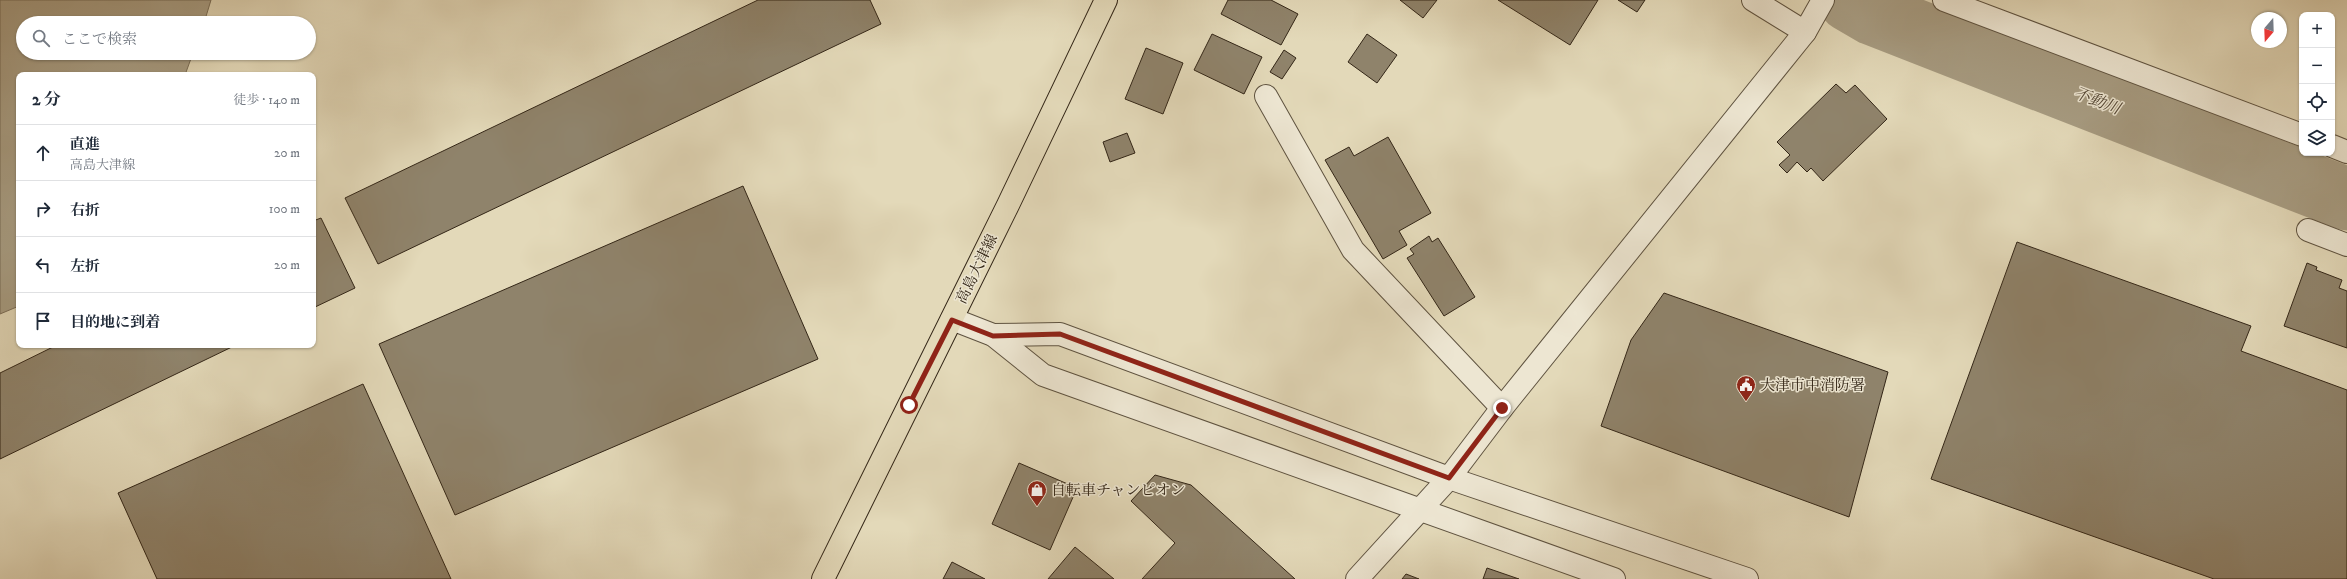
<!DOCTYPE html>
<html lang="ja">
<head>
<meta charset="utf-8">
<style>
  body { margin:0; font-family:"IM FELL DW Pica","Noto Serif JP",serif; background:#f6f6f7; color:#1f2937 }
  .controls { position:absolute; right:12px; top:12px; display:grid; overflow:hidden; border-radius:8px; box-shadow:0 1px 3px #0004 }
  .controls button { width:36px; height:36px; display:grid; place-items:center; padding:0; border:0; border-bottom:1px solid #e0e1e3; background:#fff; color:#1f2937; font:20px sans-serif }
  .compass { position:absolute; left:2251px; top:12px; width:36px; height:36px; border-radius:50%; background:#fff; box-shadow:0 1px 3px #0004; rotate:199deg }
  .stop { position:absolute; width:12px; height:12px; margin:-9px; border:3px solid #8f2418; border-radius:50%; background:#fff }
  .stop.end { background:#8f2418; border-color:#fff; box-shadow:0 1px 4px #0008 }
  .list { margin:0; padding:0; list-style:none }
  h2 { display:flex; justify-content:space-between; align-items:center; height:52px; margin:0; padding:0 16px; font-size:17px }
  h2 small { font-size:13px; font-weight:400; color:#747a83 }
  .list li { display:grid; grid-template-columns:26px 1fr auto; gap:12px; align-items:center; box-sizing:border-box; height:56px; padding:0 16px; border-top:1px solid #e0e1e3 }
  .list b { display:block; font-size:15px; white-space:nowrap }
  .list p { margin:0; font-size:13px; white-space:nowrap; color:#747a83 }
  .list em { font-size:13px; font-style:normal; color:#747a83 }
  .icon { flex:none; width:22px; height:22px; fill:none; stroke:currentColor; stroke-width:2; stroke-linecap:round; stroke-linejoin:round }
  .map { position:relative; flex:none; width:2347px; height:579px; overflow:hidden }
  .search { position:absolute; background:#fff; box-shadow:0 1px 3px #0004; left:16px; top:16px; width:300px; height:44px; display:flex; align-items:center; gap:10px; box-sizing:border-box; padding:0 14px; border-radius:22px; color:#747a83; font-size:15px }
  .panel { position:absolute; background:#fff; box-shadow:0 1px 3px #0004; left:16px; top:72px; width:300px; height:276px; border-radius:8px }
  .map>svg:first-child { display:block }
</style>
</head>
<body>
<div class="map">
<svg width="2347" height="579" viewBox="0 0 2347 579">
  <rect width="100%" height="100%" fill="#e3d9b9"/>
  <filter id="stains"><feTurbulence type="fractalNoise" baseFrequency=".005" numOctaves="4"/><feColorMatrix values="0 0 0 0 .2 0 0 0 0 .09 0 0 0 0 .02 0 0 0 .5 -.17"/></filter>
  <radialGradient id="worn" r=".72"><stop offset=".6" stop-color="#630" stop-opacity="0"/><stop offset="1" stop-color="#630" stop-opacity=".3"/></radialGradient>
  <!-- water -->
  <polygon fill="#a79c82" stroke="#796d57" points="0,0 211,0 204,23 23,23 23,53 193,53 185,75 19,75 19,306 0,314"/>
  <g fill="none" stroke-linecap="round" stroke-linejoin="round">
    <!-- river -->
    <polyline stroke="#a79c82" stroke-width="63" points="1849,0 1873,14 2347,199"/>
  </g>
  <!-- building -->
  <g fill="#8f836b" stroke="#332617">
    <polygon points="758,0 870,0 881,24 378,264 345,198"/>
    <polygon points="1228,0 1271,0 1298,14 1281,45 1221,14"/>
    <polygon points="1400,0 1437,0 1423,18"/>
    <polygon points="1498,0 1598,0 1570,45"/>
    <polygon points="1618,0 1645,0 1637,12"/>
    <polygon points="1212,34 1262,57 1244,94 1194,70"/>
    <polygon points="1367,34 1397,55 1377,83 1348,62"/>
    <polygon points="1146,48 1183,63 1163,114 1125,99"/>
    <polygon points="1284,50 1296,58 1282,79 1270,72"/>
    <polygon points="1836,84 1846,93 1855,85 1887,119 1823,181 1811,168 1807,172 1797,162 1787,173 1779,165 1790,155 1777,142"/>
    <polygon points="1127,133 1135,153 1110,162 1103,142"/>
    <polygon points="1388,137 1431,213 1399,231 1407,245 1383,259 1325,160 1349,147 1354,156"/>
    <polygon points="743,186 818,359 455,515 379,344"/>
    <polygon points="321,218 355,288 313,308 313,221"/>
    <polygon points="1429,236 1432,242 1438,238 1475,297 1444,316 1407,258 1414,254 1410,249"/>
    <polygon points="2017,242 2251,326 2241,351 2347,390 2347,579 2214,579 1931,479"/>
    <polygon points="2307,263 2317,267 2316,270 2342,280 2339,288 2347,291 2347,348 2284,326"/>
    <polygon points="1664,293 1888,372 1849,517 1601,426 1631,340"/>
    <polygon points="57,345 236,345 0,459 0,373"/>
    <polygon points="363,384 451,579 157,579 118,493"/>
    <polygon points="1019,463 1077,488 1050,550 992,524"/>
    <polygon points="1155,475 1191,485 1295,579 1142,579 1175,543 1131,501"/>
    <polygon points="1075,547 1114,579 1048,579"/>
    <polygon points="952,562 985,579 943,579"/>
    <polygon points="1487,568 1519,579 1483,579"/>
    <polygon points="1406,574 1419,579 1402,579"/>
  </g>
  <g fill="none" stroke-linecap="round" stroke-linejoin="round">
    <!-- minor casing -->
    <g stroke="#5f5340" stroke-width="24">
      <g id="minor">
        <polyline points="1753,0 1805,32"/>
        <polyline points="1944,0 2302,135"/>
        <polyline points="1266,96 1353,250 1502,408"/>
        <polyline points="2332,146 2347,152"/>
        <polyline points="2308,230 2347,245"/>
        <polyline points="952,319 993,335 1043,375 1614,579"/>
        <polyline points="993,335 1060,334 1449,478 1747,579"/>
        <polyline points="1357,579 1449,478 1502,408 1805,32 1823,0"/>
      </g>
    </g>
    <!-- major casing -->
    <g stroke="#332617" stroke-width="24">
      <polyline id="major" points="823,579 1008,205 1106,0"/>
    </g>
    <!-- minor -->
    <use href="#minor" stroke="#ede6d2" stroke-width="22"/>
    <!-- major -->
    <use href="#major" stroke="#e3d9b9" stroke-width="22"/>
  </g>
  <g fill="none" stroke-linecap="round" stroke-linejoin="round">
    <!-- route -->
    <polyline stroke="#8f2418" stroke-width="5" points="909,405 952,320 993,336 1060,334 1449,478 1502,408"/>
  </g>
  <!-- icons -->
  <defs>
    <g id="civic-pin" transform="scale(1)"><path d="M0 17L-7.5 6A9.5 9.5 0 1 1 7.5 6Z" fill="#8f2418" stroke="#ede6d2"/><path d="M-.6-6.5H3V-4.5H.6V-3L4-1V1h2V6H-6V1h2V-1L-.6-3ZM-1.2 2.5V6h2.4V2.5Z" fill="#fff"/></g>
    <g id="shop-pin" transform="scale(1)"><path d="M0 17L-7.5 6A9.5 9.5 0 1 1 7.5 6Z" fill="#8f2418" stroke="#ede6d2"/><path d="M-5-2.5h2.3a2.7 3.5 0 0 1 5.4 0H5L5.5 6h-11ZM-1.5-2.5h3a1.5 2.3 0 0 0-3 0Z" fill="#fff"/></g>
  </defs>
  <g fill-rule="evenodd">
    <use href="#civic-pin" x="1746" y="385"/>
    <use href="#shop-pin" x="1037" y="490"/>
  </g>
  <g text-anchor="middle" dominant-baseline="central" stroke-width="3" stroke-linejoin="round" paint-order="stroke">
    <!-- street labels -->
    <g font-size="15" fill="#332617" stroke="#ede6d2">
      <text transform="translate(977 269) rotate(-64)">高島大津線</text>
    </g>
    <!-- poi labels -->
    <g font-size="15" fill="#332617" stroke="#ede6d2" text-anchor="start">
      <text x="1760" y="385">大津市中消防署</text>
      <text x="1051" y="490">自転車チャンピオン</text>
    </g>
    <!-- water labels -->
    <g font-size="16" font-style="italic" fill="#564937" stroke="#ede6d2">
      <text transform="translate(2097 101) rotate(21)">不動川</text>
    </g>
  </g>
  <rect width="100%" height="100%" filter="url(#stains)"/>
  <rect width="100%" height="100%" fill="url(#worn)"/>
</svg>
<div class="controls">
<button>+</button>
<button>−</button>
<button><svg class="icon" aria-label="locate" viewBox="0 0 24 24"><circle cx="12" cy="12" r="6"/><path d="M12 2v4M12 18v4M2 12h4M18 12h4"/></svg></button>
<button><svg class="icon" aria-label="layers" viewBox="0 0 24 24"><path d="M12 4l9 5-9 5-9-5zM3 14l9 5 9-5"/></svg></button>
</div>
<svg class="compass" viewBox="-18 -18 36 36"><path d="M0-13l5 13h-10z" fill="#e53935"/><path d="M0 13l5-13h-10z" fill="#747a83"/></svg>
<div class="stop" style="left:909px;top:405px"></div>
<div class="stop end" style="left:1502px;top:408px"></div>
<div class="search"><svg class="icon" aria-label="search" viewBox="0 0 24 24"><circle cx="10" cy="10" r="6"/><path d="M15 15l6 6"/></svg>ここで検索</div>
<section class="panel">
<h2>2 分<small>徒歩 · 140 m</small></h2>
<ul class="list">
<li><svg class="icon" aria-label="ahead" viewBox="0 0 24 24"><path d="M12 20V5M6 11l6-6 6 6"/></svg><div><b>直進</b><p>高島大津線</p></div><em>20 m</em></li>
<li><svg class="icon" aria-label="right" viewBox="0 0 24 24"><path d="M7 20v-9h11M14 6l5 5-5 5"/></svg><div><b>右折</b></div><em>100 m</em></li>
<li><svg class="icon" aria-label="left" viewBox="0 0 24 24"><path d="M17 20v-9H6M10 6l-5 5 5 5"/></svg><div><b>左折</b></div><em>20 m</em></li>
<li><svg class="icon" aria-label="arrive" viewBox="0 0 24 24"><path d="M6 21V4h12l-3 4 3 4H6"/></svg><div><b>目的地に到着</b></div></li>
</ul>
</section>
</div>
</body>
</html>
